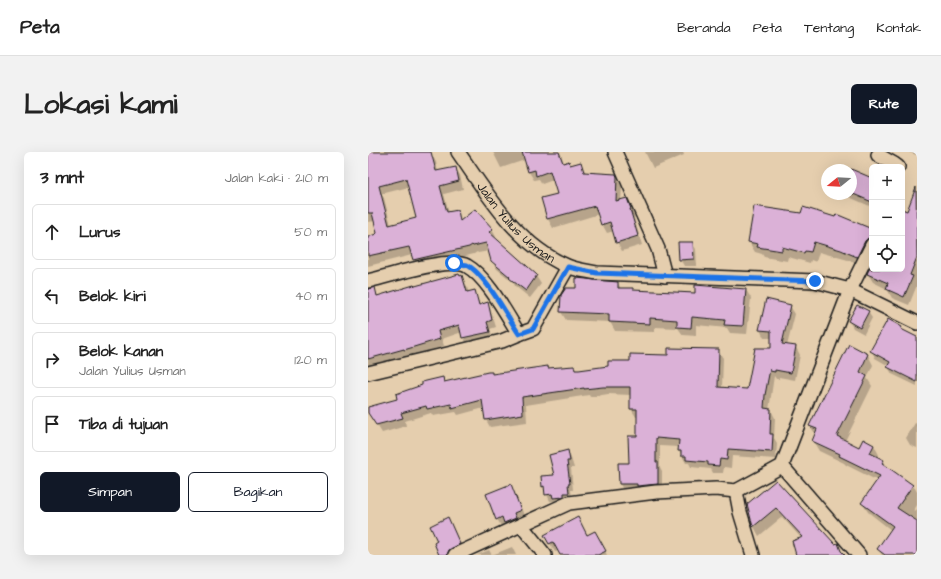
<!DOCTYPE html>
<html lang="id">
<head>
<meta charset="utf-8">
<style>
  body { margin:0; font-family:"Architects Daughter",sans-serif; background:#f2f2f2; color:#222 }
  .controls { position:absolute; right:12px; top:12px; display:grid; overflow:hidden; border-radius:6px; box-shadow:0 4px 16px #0002 }
  .controls button { width:36px; height:36px; display:grid; place-items:center; padding:0; border:0; border-bottom:1px solid #e0e0e0; background:#fff; color:#222; font:20px sans-serif }
  .compass { position:absolute; left:453px; top:12px; width:36px; height:36px; border-radius:50%; background:#fff; box-shadow:0 4px 16px #0002; rotate:252deg }
  .stop { position:absolute; width:12px; height:12px; margin:-9px; border:3px solid #1a73e8; border-radius:50%; background:#fff }
  .stop.end { background:#1a73e8; border-color:#fff; box-shadow:0 1px 4px #0008 }
  .list { margin:0; padding:0; list-style:none }
  h2 { display:flex; justify-content:space-between; align-items:center; height:52px; margin:0; padding:0 16px; font-size:17px }
  h2 small { font-size:13px; font-weight:400; color:#767676 }
  .list li { display:grid; grid-template-columns:26px 1fr auto; gap:12px; align-items:center; box-sizing:border-box; height:56px; margin:0 8px 8px; padding:0 8px; border:1px solid #e0e0e0; border-radius:6px }
  .list b { display:block; font-size:15px; white-space:nowrap }
  .list p { margin:0; font-size:13px; white-space:nowrap; color:#767676 }
  .list em { font-size:13px; font-style:normal; color:#767676 }
  .actions { display:flex; gap:8px; padding:12px 16px }
  .actions a { flex:1; padding:9px 0; border:1px solid #111827; border-radius:6px; text-align:center; font-size:14px; color:#111827 }
  .actions .main { background:#111827; color:#fff }
  .icon { flex:none; width:22px; height:22px; fill:none; stroke:currentColor; stroke-width:2; stroke-linecap:round; stroke-linejoin:round }
  .map { position:relative; flex:none; width:549px; height:403px; overflow:hidden; border-radius:6px }
  header { display:flex; align-items:center; gap:24px; box-sizing:border-box; height:56px; padding:0 20px; background:#fff; border-bottom:1px solid #e0e0e0 }
  header strong { font-size:19px }
  nav { display:flex; gap:22px; margin-inline-start:auto; font-size:14px }
  .intro { display:flex; align-items:center; justify-content:space-between; box-sizing:border-box; height:96px; padding:0 24px }
  h1 { margin:0; font-size:28px }
  .button { padding:10px 18px; border-radius:6px; background:#111827; color:#fff; font-size:14px; font-weight:700 }
  main { display:flex; gap:24px; padding:0 24px }
  aside { flex:1; background:#fff; border-radius:6px; box-shadow:0 4px 16px #0002 }
  .map>svg:first-child { display:block }
</style>
</head>
<body>
<header>
<strong>Peta</strong>
<nav><a>Beranda</a><a>Peta</a><a>Tentang</a><a>Kontak</a></nav>
</header>
<div class="intro"><h1>Lokasi kami</h1><a class="button">Rute</a></div>
<main>
<aside>
<h2>3 mnt<small>Jalan kaki · 210 m</small></h2>
<ul class="list">
<li><svg class="icon" aria-label="ahead" viewBox="0 0 24 24"><path d="M12 20V5M6 11l6-6 6 6"/></svg><div><b>Lurus</b></div><em>50 m</em></li>
<li><svg class="icon" aria-label="left" viewBox="0 0 24 24"><path d="M17 20v-9H6M10 6l-5 5 5 5"/></svg><div><b>Belok kiri</b></div><em>40 m</em></li>
<li><svg class="icon" aria-label="right" viewBox="0 0 24 24"><path d="M7 20v-9h11M14 6l5 5-5 5"/></svg><div><b>Belok kanan</b><p>Jalan Yulius Usman</p></div><em>120 m</em></li>
<li><svg class="icon" aria-label="arrive" viewBox="0 0 24 24"><path d="M6 21V4h12l-3 4 3 4H6"/></svg><div><b>Tiba di tujuan</b></div></li>
</ul>
<div class="actions"><a class="main">Simpan</a><a>Bagikan</a></div>
</aside>
<div class="map">
<svg width="549" height="403" viewBox="0 0 549 403">
  <rect width="100%" height="100%" fill="#e5ceae"/>
  <filter id="ink" filterUnits="userSpaceOnUse"><feTurbulence type="fractalNoise" baseFrequency=".025" numOctaves="2"/><feDisplacementMap in="SourceGraphic" scale="8" xChannelSelector="R" yChannelSelector="G"/><feConvolveMatrix kernelMatrix="1 2 1 2 8 2 1 2 1" color-interpolation-filters="sRGB"/></filter>
  <g filter="url(#ink)">
    <!-- shadow -->
    <g fill="#0003" fill-rule="evenodd">
      <path d="M 0,0 L 52,0 L 63,2 L 68,10 L 70,20 L 87,16 L 92,23 L 95,37 L 76,42 L 81,61 L 89,59 L 94,69 L 124,77 L 128,85 L 127,87 L 168,124 L 173,132 L 162,146 L 147,134 L 145,130 L 129,117 L 124,109 L 121,99 L 110,101 L 109,100 L 106,102 L 50,116 L 44,103 L 0,114 L 0,84 L 10,81 L 7,69 L 0,70 ZM 41,35 L 49,67 L 23,73 L 16,46 L 13,42 ZM 91,66 L 93,66 L 95,73 L 93,74 Z"/>
      <polygon points="125,0 192,0 196,11 200,10 203,14 212,11 218,21 247,23 254,35 253,49 258,48 263,56 267,65 266,66 274,93 254,99 249,90 246,79 239,81 234,72 231,62 185,76 180,67 174,47 190,43 185,28 174,32 171,27 166,28 161,20 157,8 133,16"/>
      <polygon points="277,0 315,0 316,3 285,16"/>
      <polygon points="541,0 549,0 549,1 548,3"/>
      <polygon points="483,23 504,27 504,55 481,45 479,42 483,42"/>
      <polygon points="549,37 549,133 541,153 524,146 519,137 505,130 500,122 504,113 504,117 534,117 534,63 539,60"/>
      <polygon points="504,84 504,90 495,115 480,108 451,100 448,110 443,108 442,111 420,105 419,109 396,105 394,102 387,100 381,90"/>
      <polygon points="324,91 328,97 329,114 316,114 312,107"/>
      <polygon points="94,125 98,132 101,141 106,139 112,153 119,152 123,159 128,175 122,177 125,187 99,193 94,180 74,187 76,194 41,205 40,203 6,213 0,217 0,144 8,142 10,145"/>
      <polygon points="250,131 253,137 265,139 328,142 378,138 383,146 379,182 362,181 359,176 328,173 328,184 315,183 310,176 287,175 286,180 247,179 242,170 198,168 193,160 209,137"/>
      <polygon points="399,148 422,154 427,162 419,194 428,195 432,203 427,228 411,225 411,227 408,227 406,224 401,258 403,258 407,266 406,286 409,291 408,307 364,304 363,316 356,315 355,321 345,321 343,317 323,315 321,311 318,311 311,299 311,295 292,294 292,315 294,319 294,340 256,340 252,332 262,312 270,285 270,265 268,265 263,257 263,243 240,242 222,245 221,243 158,253 159,270 122,275 118,268 116,256 90,263 88,260 65,264 63,261 37,269 38,274 14,281 0,259 0,256 30,247 75,226 77,231 179,215 181,217 206,215 208,219 211,219 300,204 350,198 355,206 354,236 380,238 404,197 404,186 396,186 392,178"/>
      <polygon points="500,160 504,166 496,182 485,176 481,169"/>
      <polygon points="533,176 535,179 549,186 549,234 524,222 520,215 521,214 507,206 504,199"/>
      <polygon points="481,194 500,203 505,213 499,226 504,234 477,289 492,296 506,293 511,303 510,306 515,308 520,316 547,336 549,340 549,353 545,360 546,360 549,357 549,403 514,403 510,397 523,378 500,360 494,351 510,329 478,313 476,311 451,299 445,289 448,283 442,274"/>
      <polygon points="547,271 549,272 549,296 542,293 538,286"/>
      <polygon points="199,299 203,306 206,316 203,316 205,338 203,338 204,347 189,352 187,349 182,349 175,334 187,324"/>
      <polygon points="408,329 467,393 470,392 476,403 430,403 434,387 414,365 391,384 386,375 380,352"/>
      <polygon points="143,333 157,365 141,377 138,372 133,374 129,367"/>
      <polygon points="83,373 94,397 81,403 77,403"/>
      <polygon points="177,383 219,384 232,389 239,403 193,403 190,399 187,400"/>
      <polygon points="144,395 148,403 124,403"/>
      <polygon points="121,398 124,403 109,403"/>
    </g>
    <!-- building -->
    <g fill="#dbb1d7" stroke="#1c1c1c" fill-rule="evenodd">
      <path d="M 0,0 L 63,0 L 68,19 L 88,15 L 91,29 L 72,34 L 79,60 L 90,58 L 92,69 L 107,57 L 125,77 L 121,80 L 169,123 L 158,139 L 141,126 L 142,125 L 123,109 L 118,91 L 105,94 L 104,93 L 101,95 L 45,108 L 41,95 L 0,104 L 0,85 L 8,82 L 9,81 L 4,61 L 0,61 ZM 38,27 L 48,66 L 21,73 L 11,34 Z"/>
      <polygon points="154,0 191,0 195,11 201,9 202,13 213,10 216,20 248,22 249,25 248,49 259,46 263,57 262,57 270,84 248,91 242,70 233,73 227,54 179,67 173,46 189,42 182,19 168,24 167,18 160,20"/>
      <polygon points="483,17 504,26 504,50 483,41"/>
      <polygon points="548,35 549,105 542,123 545,124 536,145 518,137 520,131 499,122 501,117 534,117 534,57 539,59"/>
      <polygon points="386,54 433,61 435,55 467,65 468,62 504,77 504,85 500,86 497,89 489,105 473,98 446,90 443,100 437,99 436,101 414,95 414,99 389,95 390,92 380,90"/>
      <polygon points="310,90 325,90 326,107 311,108"/>
      <polygon points="91,122 92,124 94,123 99,140 107,138 111,153 120,150 124,168 119,170 122,180 94,186 91,173 70,179 72,187 36,198 36,197 0,207 0,137 7,135 9,144 46,133 47,134"/>
      <polygon points="208,126 250,130 250,136 265,136 265,138 327,141 327,133 378,137 375,174 356,173 357,168 324,165 323,176 309,175 309,168 282,166 282,172 241,170 241,162 192,160 193,143 198,136 208,136"/>
      <polygon points="398,147 423,153 414,192 428,194 423,221 407,218 407,220 402,219 402,217 397,243 396,256 403,257 402,282 405,282 404,300 360,297 359,308 352,307 351,314 340,313 340,310 318,308 318,304 313,304 313,299 310,299 311,288 288,286 288,310 290,310 290,332 269,334 269,332 251,332 250,311 261,311 260,284 269,284 269,257 262,257 262,235 235,235 216,237 216,236 154,245 155,262 117,268 114,248 84,256 83,252 59,257 58,254 33,261 35,266 8,273 0,261 0,255 29,247 28,242 54,233 54,230 75,225 76,230 120,220 124,220 124,222 180,214 180,216 206,214 207,218 211,218 240,214 240,209 262,209 262,202 300,203 300,196 351,197 350,235 379,237 387,196 403,196 403,179 391,178"/>
      <polygon points="489,153 501,159 492,176 480,169"/>
      <polygon points="520,167 534,175 533,177 549,185 549,230 519,215 522,210 502,199"/>
      <polygon points="481,192 500,202 492,220 499,224 469,284 491,295 495,287 506,293 502,301 516,308 514,311 545,333 529,356 549,369 549,403 517,403 509,397 525,374 493,351 512,324 471,304 472,302 444,289 449,277 441,274"/>
      <polygon points="200,298 202,309 199,309 202,332 200,332 201,341 196,341 196,345 185,346 184,342 177,343 176,334 174,335 173,324 186,323 181,303"/>
      <polygon points="408,328 467,392 470,391 473,399 477,403 428,403 424,389 435,385 408,356 385,375 379,352"/>
      <polygon points="143,332 153,358 146,361 148,366 136,371 134,365 128,368 118,342"/>
      <polygon points="80,365 92,392 81,398 79,403 71,403 66,391 69,389 62,374"/>
      <polygon points="210,365 219,383 227,379 238,399 230,403 192,403 185,390 181,392 176,383"/>
    </g>
    <g fill="none" stroke-linecap="round" stroke-linejoin="round">
      <!-- minor casing -->
      <g stroke="#1c1c1c" stroke-width="16">
        <g id="minor">
          <path id="s1" d="M 90,0 C 120,43 149,93 199,114 C 208,118 220,119 229,121 L 447,129 L 482,138 L 549,171"/>
          <polyline points="247,0 290,97 297,124"/>
          <polyline points="510,3 526,12 530,15"/>
          <path d="M 0,129 C 21,124 82,104 99,114 C 119,125 139,163 151,182 L 134,189 L 0,221"/>
          <polyline points="151,182 165,177 200,115"/>
          <polyline points="414,314 491,403"/>
          <polyline points="153,373 177,403"/>
          <polyline points="87,403 201,351 288,340 348,337 368,339"/>
          <polyline points="385,403 372,360 368,339 414,314 482,138 504,93"/>
        </g>
      </g>
      <!-- minor -->
      <use href="#minor" stroke="#e5ceae" stroke-width="13"/>
    </g>
  </g>
  <g fill="none" stroke-linecap="round" stroke-linejoin="round" filter="url(#ink)">
    <!-- route -->
    <path stroke="#1a73e8" stroke-width="5" d="M 86,111 C 90,112 95,112 99,113 C 117,122 140,165 151,182 L 165,177 L 200,115 L 229,121 L 447,129"/>
  </g>
  <g text-anchor="middle" dominant-baseline="central" stroke-width="3.5" stroke-linejoin="round" paint-order="stroke">
    <!-- street labels -->
    <g font-size="13" fill="#1c1c1c" stroke="#e5ceae">
      <text stroke="none"><textPath href="#s1" startOffset="92">Jalan Yulius Usman</textPath></text>
    </g>
  </g>
</svg>
<div class="controls">
<button>+</button>
<button>−</button>
<button><svg class="icon" aria-label="locate" viewBox="0 0 24 24"><circle cx="12" cy="12" r="6"/><path d="M12 2v4M12 18v4M2 12h4M18 12h4"/></svg></button>
</div>
<svg class="compass" viewBox="-18 -18 36 36"><path d="M0-13l5 13h-10z" fill="#e53935"/><path d="M0 13l5-13h-10z" fill="#767676"/></svg>
<div class="stop" style="left:86px;top:111px"></div>
<div class="stop end" style="left:447px;top:129px"></div>
</div>
</main>
</body>
</html>
